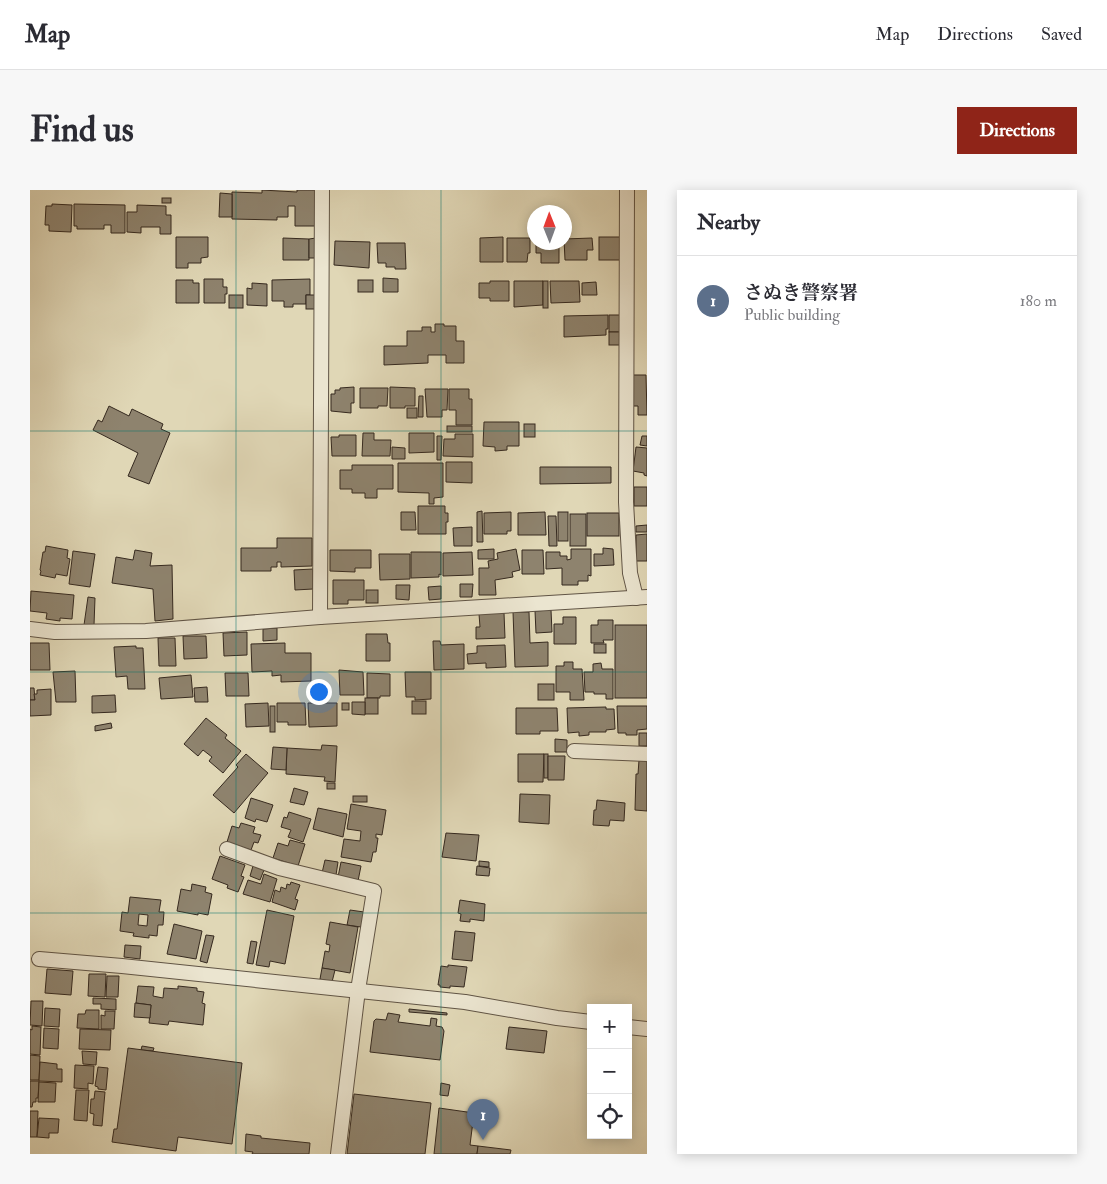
<!DOCTYPE html>
<html lang="en">
<head>
<meta charset="utf-8">
<style>
  body { margin:0; font-family:"IM FELL Double Pica","Noto Serif JP",serif; background:#f7f7f7; color:#2b2b33 }
  .controls { position:absolute; right:15px; bottom:15px; display:grid; overflow:hidden; border-radius:0px; box-shadow:0 2px 12px #0003 }
  .controls button { width:45px; height:45px; display:grid; place-items:center; padding:0; border:0; border-bottom:1px solid #e1e1e2; background:#fff; color:#2b2b33; font:25px sans-serif }
  .compass { position:absolute; left:497px; top:15px; width:45px; height:45px; border-radius:50%; background:#fff; box-shadow:0 2px 12px #0003; rotate:359deg }
  .you { position:absolute; left:288px; top:501px; width:18px; height:18px; margin:-12px; border:4px solid #fff; border-radius:50%; background:#1a73e8; box-shadow:0 0 0 8px #1a73e833 }
  .badge { display:grid; place-items:center; width:32px; height:32px; border-radius:50%; background:#8f2418; color:#fff; font-size:16px; font-weight:700 }
  .pin { position:absolute; translate:-50% -41px; filter:drop-shadow(0 1px 2px #0008) }
  .pin::after { content:''; position:absolute; top:26px; width:18px; height:15px; background:inherit; clip-path:polygon(0 0,100% 0,50% 100%) }
  .list { margin:0; padding:0; list-style:none }
  h2 { display:flex; justify-content:space-between; align-items:center; height:65px; margin:0; padding:0 20px; font-size:21px }
  h2 small { font-size:16px; font-weight:400; color:#7c7c81 }
  .list li { display:grid; grid-template-columns:32px 1fr auto; gap:15px; align-items:center; box-sizing:border-box; height:90px; padding:0 20px; border-top:1px solid #e1e1e2 }
  .list b { display:block; font-size:19px; white-space:nowrap }
  .list p { margin:0; font-size:16px; white-space:nowrap; color:#7c7c81 }
  .list em { font-size:16px; font-style:normal; color:#7c7c81 }
  .icon { flex:none; width:28px; height:28px; fill:none; stroke:currentColor; stroke-width:2; stroke-linecap:round; stroke-linejoin:round }
  .map { position:relative; flex:none; width:617px; height:964px; overflow:hidden; border-radius:0px }
  header { display:flex; align-items:center; gap:30px; box-sizing:border-box; height:70px; padding:0 25px; background:#fff; border-bottom:1px solid #e1e1e2 }
  header strong { font-size:24px }
  nav { display:flex; gap:28px; margin-inline-start:auto; font-size:18px }
  .intro { display:flex; align-items:center; justify-content:space-between; box-sizing:border-box; height:120px; padding:0 30px }
  h1 { margin:0; font-size:35px }
  .button { padding:12px 22px; border-radius:0px; background:#8f2418; color:#fff; font-size:18px; font-weight:700 }
  main { display:flex; gap:30px; padding:0 30px }
  aside { flex:1; background:#fff; border-radius:0px; box-shadow:0 2px 12px #0003 }
  .map>svg:first-child { display:block }
</style>
</head>
<body>
<header>
<strong>Map</strong>
<nav><a>Map</a><a>Directions</a><a>Saved</a></nav>
</header>
<div class="intro"><h1>Find us</h1><a class="button">Directions</a></div>
<main>
<div class="map">
<svg width="617" height="964" viewBox="0 0 617 964">
  <rect width="100%" height="100%" fill="#e0d7b6"/>
  <filter id="stains"><feTurbulence type="fractalNoise" baseFrequency=".004" numOctaves="4"/><feColorMatrix values="0 0 0 0 .2 0 0 0 0 .09 0 0 0 0 .02 0 0 0 .5 -.17"/></filter>
  <radialGradient id="worn" r=".72"><stop offset=".6" stop-color="#630" stop-opacity="0"/><stop offset="1" stop-color="#630" stop-opacity=".3"/></radialGradient>
  <!-- building -->
  <g fill="#8e836e" stroke="#35291f" fill-rule="evenodd">
    <polygon points="232,0 267,2 267,0 286,0 286,36 265,36 265,16 258,16 258,27 247,27 247,30 202,29 202,2 232,3"/>
    <polygon points="190,3 202,4 202,27 189,27"/>
    <rect x="132" y="8" width="9" height="5"/>
    <polygon points="22,14 42,15 41,42 19,41 19,35 15,35 16,16 22,16"/>
    <polygon points="44,14 95,15 95,43 81,43 81,35 74,35 74,39 47,39 47,36 44,36"/>
    <polygon points="107,15 136,16 136,25 141,25 141,44 130,44 130,37 111,37 111,43 97,42 97,22 107,22"/>
    <polygon points="146,47 178,47 178,67 171,68 171,73 158,73 158,78 146,78"/>
    <polygon points="473,47 473,72 450,72 450,48"/>
    <rect x="569" y="47" width="22" height="23"/>
    <polygon points="253,48 279,49 279,70 253,70"/>
    <polygon points="286,48 286,68 279,68 279,49"/>
    <polygon points="477,48 500,48 500,63 498,63 497,72 477,72"/>
    <polygon points="562,48 563,60 557,60 557,70 535,70 534,49"/>
    <polygon points="305,51 340,52 339,78 304,75"/>
    <polygon points="506,52 529,52 529,73 511,73 511,63 506,63"/>
    <polygon points="347,53 375,53 376,79 365,79 365,77 356,77 356,73 348,73"/>
    <polygon points="353,88 368,89 368,102 353,102"/>
    <polygon points="174,89 193,89 193,97 197,97 197,104 195,104 195,113 174,113"/>
    <polygon points="280,89 280,105 276,105 276,114 263,114 263,117 254,117 254,111 242,111 242,90"/>
    <polygon points="146,90 163,90 163,93 169,93 169,113 146,113"/>
    <rect x="328" y="90" width="15" height="12"/>
    <polygon points="460,91 479,91 479,111 460,111 460,108 449,108 449,93 460,93"/>
    <polygon points="484,91 513,91 513,115 484,117"/>
    <rect x="513" y="91" width="5" height="27"/>
    <polygon points="520,91 549,91 550,112 521,113"/>
    <polygon points="566,92 567,105 552,105 552,93"/>
    <polygon points="222,93 237,94 237,116 217,115 217,98 222,99"/>
    <rect x="199" y="105" width="14" height="13"/>
    <rect x="276" y="105" width="10" height="14"/>
    <polygon points="578,125 578,139 576,139 576,145 534,147 534,126"/>
    <rect x="579" y="125" width="11" height="17"/>
    <polygon points="405,134 414,134 414,136 426,136 426,151 434,151 434,173 416,173 416,165 398,165 398,173 354,175 354,156 377,156 377,141 392,141 392,137 401,137 401,142 405,142"/>
    <rect x="579" y="142" width="11" height="13"/>
    <polygon points="603,185 616,185 617,225 608,225 608,216 603,216"/>
    <polygon points="324,197 324,213 321,213 321,223 301,221 301,204 305,204 305,200 310,200 310,198"/>
    <polygon points="360,197 385,198 385,216 375,216 375,218 360,218"/>
    <polygon points="330,198 358,198 357,216 348,216 348,218 330,218"/>
    <polygon points="395,199 418,199 417,220 412,220 412,227 397,227"/>
    <polygon points="419,199 439,199 439,209 442,209 442,235 426,235 426,220 419,220"/>
    <polygon points="389,206 393,206 393,227 388,227"/>
    <polygon points="79,216 99,226 102,219 133,234 131,239 140,243 119,294 98,286 108,263 63,240 68,230 72,232"/>
    <rect x="377" y="218" width="10" height="10"/>
    <polygon points="454,232 489,232 489,256 477,256 477,260 465,261 465,257 453,256"/>
    <rect x="494" y="234" width="11" height="13"/>
    <rect x="417" y="236" width="25" height="6"/>
    <polygon points="333,243 344,243 344,250 361,250 360,266 332,266"/>
    <polygon points="379,243 404,243 404,262 379,263"/>
    <polygon points="425,244 443,244 443,267 413,266 414,249 425,249"/>
    <polygon points="309,245 326,245 326,266 302,266 301,247 309,247"/>
    <polygon points="407,246 412,246 411,270 407,270"/>
    <polygon points="612,246 617,246 617,256 610,255"/>
    <polygon points="362,257 375,258 375,269 362,269"/>
    <polygon points="606,257 617,258 617,286 614,285 614,283 603,281"/>
    <polygon points="416,272 442,272 442,293 416,292"/>
    <polygon points="368,273 413,273 413,307 404,308 404,314 399,314 399,303 368,302"/>
    <polygon points="322,275 363,275 363,299 347,299 347,308 335,308 335,303 322,303 322,299 310,299 310,280 322,280"/>
    <polygon points="510,277 581,277 581,293 510,294"/>
    <rect x="604" y="297" width="13" height="19"/>
    <polygon points="388,316 415,316 415,323 418,323 418,332 416,332 416,344 388,344"/>
    <polygon points="452,321 453,352 447,352 447,322"/>
    <polygon points="371,322 385,322 386,340 371,340"/>
    <polygon points="481,322 481,341 477,341 477,344 454,344 454,323"/>
    <polygon points="515,322 516,345 488,345 488,323"/>
    <rect x="528" y="322" width="10" height="29"/>
    <rect x="557" y="323" width="32" height="23"/>
    <rect x="540" y="324" width="16" height="32"/>
    <polygon points="518,326 526,326 527,356 519,356"/>
    <polygon points="617,335 617,342 606,342 606,336"/>
    <polygon points="442,337 442,356 424,356 423,338"/>
    <polygon points="617,344 617,371 606,371 606,345"/>
    <polygon points="247,348 282,348 282,376 251,377 251,372 247,372 247,377 241,377 241,381 211,381 211,358 247,358"/>
    <polygon points="16,356 38,360 37,368 40,369 37,386 26,384 25,388 10,385 11,381 10,380 13,362 15,362"/>
    <polygon points="573,358 583,359 584,375 564,376 564,364 573,364"/>
    <polygon points="464,359 464,369 448,369 448,360"/>
    <polygon points="486,359 490,380 482,382 483,387 465,390 466,405 449,405 449,378 459,378 458,371 468,369 467,363"/>
    <polygon points="541,359 561,359 561,386 558,385 558,391 548,391 548,395 532,395 532,378 516,379 516,362 530,362 530,366 537,366 537,370 541,369"/>
    <polygon points="105,360 122,363 120,376 142,375 143,429 125,431 123,399 82,393 86,367 103,370"/>
    <polygon points="300,360 341,360 341,378 325,378 325,382 300,381"/>
    <polygon points="492,360 513,360 514,384 492,384"/>
    <polygon points="43,361 65,364 60,397 39,394"/>
    <polygon points="381,362 411,362 411,385 409,384 409,387 381,388"/>
    <polygon points="442,362 443,385 413,386 413,363"/>
    <polygon points="349,364 380,364 380,389 350,390"/>
    <polygon points="283,379 283,399 265,400 264,380"/>
    <polygon points="303,390 334,390 334,410 318,410 318,414 303,414"/>
    <polygon points="430,394 443,394 442,407 430,407"/>
    <polygon points="366,395 380,395 379,410 366,409"/>
    <polygon points="411,396 411,409 399,410 398,397"/>
    <rect x="336" y="400" width="12" height="13"/>
    <polygon points="1,401 44,405 42,429 30,428 30,431 16,429 17,423 0,421"/>
    <polygon points="58,407 65,408 64,435 54,435"/>
    <polygon points="521,420 522,442 506,443 505,421"/>
    <polygon points="483,422 499,422 500,453 518,452 518,476 485,477"/>
    <polygon points="474,423 475,448 446,449 446,437 450,437 449,424"/>
    <polygon points="533,427 546,427 546,454 524,454 524,434 533,434"/>
    <polygon points="568,430 583,430 583,450 573,450 574,453 561,453 561,435 568,435"/>
    <rect x="585" y="435" width="32" height="73"/>
    <polygon points="247,438 247,450 233,451 233,439"/>
    <polygon points="217,442 217,465 194,466 193,443"/>
    <polygon points="336,444 357,444 358,453 360,453 360,471 336,471"/>
    <polygon points="153,446 176,446 177,468 154,469"/>
    <polygon points="128,448 145,448 146,476 129,476"/>
    <polygon points="403,451 410,451 411,455 434,454 434,479 404,480"/>
    <polygon points="0,453 19,453 20,480 0,480"/>
    <polygon points="255,453 255,463 281,463 281,491 251,492 251,485 242,486 242,481 222,482 221,454"/>
    <rect x="564" y="454" width="12" height="9"/>
    <polygon points="475,455 476,477 456,478 456,473 438,474 437,464 447,463 447,456"/>
    <polygon points="106,456 106,458 113,458 115,499 98,499 97,486 86,487 84,457"/>
    <polygon points="534,472 543,472 543,479 552,479 554,510 540,510 540,502 526,502 526,476 534,476"/>
    <polygon points="571,473 572,479 583,479 583,509 576,509 576,504 564,504 564,502 555,502 554,482 563,482 563,474"/>
    <polygon points="309,480 333,482 334,505 310,505"/>
    <polygon points="45,481 46,512 26,512 23,482"/>
    <polygon points="375,482 401,482 401,509 385,510 385,507 376,507"/>
    <polygon points="195,483 218,483 219,506 196,506"/>
    <polygon points="337,483 360,484 360,506 350,506 350,508 337,508"/>
    <polygon points="161,485 163,507 131,509 129,488"/>
    <rect x="508" y="494" width="16" height="16"/>
    <polygon points="177,497 178,512 165,512 164,498"/>
    <polygon points="0,498 4,498 5,510 0,510"/>
    <polygon points="21,499 21,525 0,526 0,510 5,510 4,504 7,504 7,500"/>
    <polygon points="85,505 86,522 62,523 62,506"/>
    <rect x="335" y="508" width="13" height="16"/>
    <rect x="382" y="511" width="14" height="13"/>
    <polygon points="322,512 335,512 335,525 322,524"/>
    <polygon points="238,513 239,536 216,537 215,514"/>
    <polygon points="247,513 275,513 276,535 258,535 258,532 247,532"/>
    <polygon points="278,513 307,513 307,536 279,537"/>
    <rect x="312" y="513" width="7" height="7"/>
    <rect x="240" y="516" width="5" height="26"/>
    <polygon points="587,516 617,516 617,539 607,540 607,545 596,545 596,543 588,543"/>
    <polygon points="576,517 576,519 584,519 585,539 576,540 576,542 559,542 559,545 549,546 549,542 538,543 537,518"/>
    <polygon points="486,518 527,518 528,541 510,541 510,544 486,544"/>
    <polygon points="176,528 197,545 195,548 211,561 193,583 179,571 182,567 173,560 168,566 154,554"/>
    <polygon points="81,533 82,538 65,541 65,536"/>
    <rect x="609" y="543" width="8" height="13"/>
    <polygon points="525,549 537,550 537,562 525,562"/>
    <polygon points="292,555 307,556 305,592 294,591 295,587 256,584 257,558 291,560"/>
    <polygon points="243,557 257,558 256,580 241,579"/>
    <polygon points="216,564 238,583 204,623 183,605 208,577 206,575"/>
    <polygon points="488,564 514,564 513,592 488,592"/>
    <rect x="514" y="564" width="4" height="24"/>
    <polygon points="518,566 535,566 534,590 518,590"/>
    <polygon points="609,570 617,571 617,621 605,620 606,584 608,584"/>
    <rect x="297" y="593" width="8" height="6"/>
    <polygon points="264,598 278,602 274,615 260,612"/>
    <polygon points="490,604 520,605 519,634 489,632"/>
    <rect x="323" y="606" width="14" height="6"/>
    <polygon points="221,608 243,615 237,632 226,629 225,632 215,628"/>
    <polygon points="567,610 595,613 594,631 580,630 579,636 563,635 564,620 566,620"/>
    <polygon points="321,614 356,620 352,645 346,644 346,648 348,648 346,662 343,662 341,672 311,667 314,649 330,651 331,641 317,639"/>
    <polygon points="288,618 317,624 313,647 283,639"/>
    <polygon points="259,622 281,629 273,652 258,647 261,640 251,637 254,627 257,628"/>
    <polygon points="211,633 225,637 223,643 231,645 228,653 224,652 221,660 197,652 202,636 209,638"/>
    <polygon points="416,643 449,645 446,671 412,667"/>
    <polygon points="260,650 275,654 268,676 243,668 248,653 258,656"/>
    <polygon points="190,666 215,675 211,686 214,687 208,702 197,698 198,695 182,689"/>
    <polygon points="295,670 308,672 306,685 292,683"/>
    <polygon points="449,671 459,672 459,677 449,676"/>
    <polygon points="311,672 331,676 328,691 308,687"/>
    <polygon points="223,676 234,680 230,690 220,686"/>
    <polygon points="447,676 460,678 459,686 446,685"/>
    <polygon points="234,684 247,689 240,712 213,704 218,690 231,694"/>
    <polygon points="261,692 270,695 265,709 268,710 265,720 242,712 245,700 250,702 251,697 256,699 257,694 260,695"/>
    <polygon points="162,694 176,697 175,702 182,704 178,725 168,723 168,725 147,721 151,699 161,701"/>
    <path d="M 100,707 L 131,710 L 129,722 L 134,722 L 133,735 L 128,735 L 127,746 L 119,745 L 119,748 L 103,746 L 104,743 L 90,741 L 92,722 L 98,723 ZM 109,724 L 118,725 L 117,736 L 108,735 Z"/>
    <polygon points="430,710 455,714 454,731 440,729 440,732 430,731 431,724 428,723"/>
    <polygon points="237,720 264,726 255,774 240,771 239,777 226,775"/>
    <polygon points="320,720 334,722 331,737 317,735"/>
    <polygon points="300,732 328,737 320,783 292,778 295,761 299,762 300,755 296,754"/>
    <polygon points="144,734 172,741 166,769 137,764"/>
    <polygon points="425,741 445,743 442,771 422,769"/>
    <polygon points="176,745 184,746 177,773 170,771"/>
    <polygon points="221,751 227,752 223,774 217,773"/>
    <polygon points="95,755 111,756 110,769 94,767"/>
    <polygon points="418,775 437,777 434,797 420,796 420,798 410,797 410,795 408,795 411,776 418,777"/>
    <polygon points="292,778 305,780 302,792 290,789"/>
    <polygon points="17,779 43,781 41,805 15,803"/>
    <polygon points="59,784 76,784 75,807 58,806"/>
    <polygon points="77,786 89,786 88,807 76,807"/>
    <polygon points="108,796 124,797 123,806 133,808 134,798 148,799 148,796 167,798 167,801 174,802 172,813 175,814 173,835 139,831 138,835 119,833 121,815 106,813"/>
    <polygon points="63,808 86,809 86,820 71,819 71,814 63,814"/>
    <polygon points="1,811 13,811 12,836 0,835"/>
    <polygon points="105,813 121,815 120,828 104,827"/>
    <polygon points="15,818 30,819 29,837 14,836"/>
    <polygon points="379,819 417,823 417,825 379,822"/>
    <polygon points="56,820 69,820 69,839 47,838 48,824 55,824"/>
    <polygon points="75,821 85,821 84,839 71,839 71,825 75,826"/>
    <polygon points="358,823 370,825 368,832 400,836 401,828 407,829 406,836 412,837 414,841 410,870 340,862 344,831 346,829 356,830"/>
    <polygon points="2,836 11,837 10,865 0,864 0,839 2,840"/>
    <polygon points="479,837 517,841 514,863 476,859"/>
    <polygon points="14,838 29,839 28,859 13,858"/>
    <polygon points="50,839 81,840 80,860 49,859"/>
    <polygon points="112,856 124,858 123,861 111,860"/>
    <polygon points="98,858 212,873 202,954 148,947 146,961 82,952 84,939 87,939"/>
    <polygon points="52,861 67,862 66,875 53,874"/>
    <polygon points="0,865 10,866 9,890 0,890"/>
    <polygon points="10,872 27,874 27,879 32,879 32,892 9,891"/>
    <polygon points="45,875 64,876 63,894 58,893 58,899 44,898"/>
    <polygon points="68,877 78,878 76,900 68,899 68,897 65,896"/>
    <polygon points="0,891 9,891 8,908 6,908 6,912 3,912 2,917 0,917"/>
    <polygon points="9,892 26,893 25,912 8,912"/>
    <polygon points="411,893 420,895 418,906 410,905"/>
    <polygon points="46,900 59,900 57,931 44,930"/>
    <polygon points="65,901 75,902 72,936 63,935 64,924 60,923 61,909 64,909"/>
    <polygon points="324,904 401,913 395,964 317,964"/>
    <polygon points="409,918 444,923 440,955 448,956 447,964 404,964"/>
    <polygon points="0,921 8,921 7,947 0,947"/>
    <polygon points="9,928 29,929 28,943 19,943 19,948 7,947"/>
    <polygon points="216,944 231,946 231,948 280,953 279,964 222,964 223,962 215,961"/>
    <polygon points="448,956 481,960 480,964 447,964"/>
  </g>
  <g fill="none" stroke-linecap="round" stroke-linejoin="round">
    <!-- minor casing -->
    <g stroke="#605445" stroke-width="16">
      <g id="minor">
        <polyline points="597,0 596,312 600,383 606,408"/>
        <polyline points="290,427 292,0"/>
        <polyline points="0,439 25,442 116,441 290,427 617,407"/>
        <polyline points="544,561 617,564"/>
        <polyline points="197,659 249,678 344,701 328,800 308,964"/>
        <polyline points="9,769 92,776 435,812 527,828 561,832"/>
        <polyline points="598,837 617,839"/>
      </g>
    </g>
    <!-- minor -->
    <use href="#minor" stroke="#ebe5d0" stroke-width="14"/>
  </g>
  <!-- grid -->
  <path fill="none" stroke="#0f766e" stroke-width="1" stroke-opacity="0.55" d="M 206,0 L 206,964M 411,0 L 411,964M 0,241 L 617,241M 0,482 L 617,482M 0,723 L 617,723"/>
  <rect width="100%" height="100%" filter="url(#stains)"/>
  <rect width="100%" height="100%" fill="url(#worn)"/>
</svg>
<div class="controls">
<button>+</button>
<button>−</button>
<button><svg class="icon" aria-label="locate" viewBox="0 0 24 24"><circle cx="12" cy="12" r="6"/><path d="M12 2v4M12 18v4M2 12h4M18 12h4"/></svg></button>
</div>
<svg class="compass" viewBox="-18 -18 36 36"><path d="M0-13l5 13h-10z" fill="#e53935"/><path d="M0 13l5-13h-10z" fill="#7c7c81"/></svg>
<div class="you"></div>
<div class="pin badge" style="left:453px;top:950px;background:#5c6f8a">1</div>
</div>
<aside>
<h2>Nearby<small></small></h2>
<ul class="list">
<li><span class="badge" style="background:#5c6f8a">1</span><div><b>さぬき警察署</b><p>Public building</p></div><em>180 m</em></li>
</ul>
</aside>
</main>
</body>
</html>
